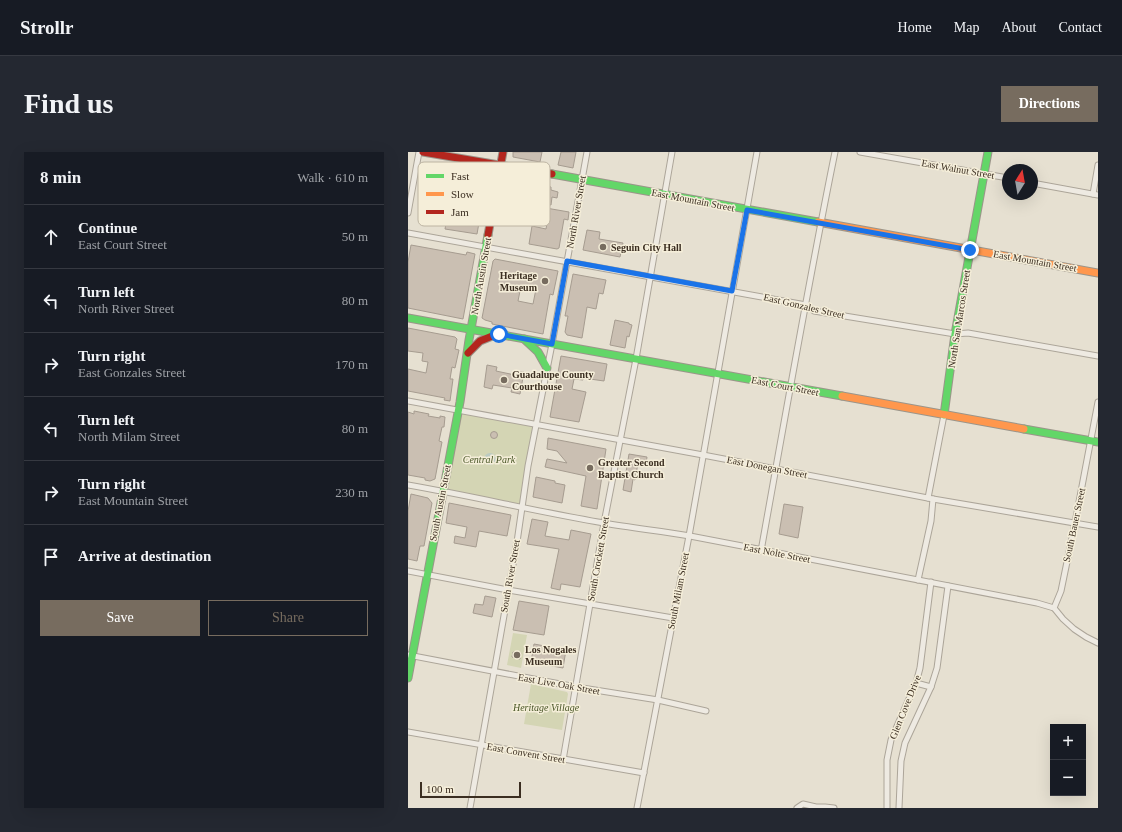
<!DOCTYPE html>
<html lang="en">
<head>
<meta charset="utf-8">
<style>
  body { margin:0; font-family:Georgia,serif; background:#242831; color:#f1f3f6 }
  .controls { position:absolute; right:12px; bottom:12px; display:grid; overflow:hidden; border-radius:0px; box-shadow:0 4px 16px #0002 }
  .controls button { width:36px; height:36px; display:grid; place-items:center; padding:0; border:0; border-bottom:1px solid #363941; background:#171b24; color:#f1f3f6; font:20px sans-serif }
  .compass { position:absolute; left:594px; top:12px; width:36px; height:36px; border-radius:50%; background:#171b24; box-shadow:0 4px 16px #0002; rotate:11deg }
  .scale { position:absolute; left:12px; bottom:10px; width:101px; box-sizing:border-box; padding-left:4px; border:2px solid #3b2e21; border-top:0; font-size:11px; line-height:14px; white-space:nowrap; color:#3b2e21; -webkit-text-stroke:3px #f5eed9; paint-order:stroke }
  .stop { position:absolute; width:12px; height:12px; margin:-9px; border:3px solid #1a73e8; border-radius:50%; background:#fff }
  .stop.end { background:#1a73e8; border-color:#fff; box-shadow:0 1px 4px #0008 }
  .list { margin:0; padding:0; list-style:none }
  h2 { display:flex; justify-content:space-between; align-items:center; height:52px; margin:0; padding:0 16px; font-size:17px }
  h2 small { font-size:13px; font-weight:400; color:#9ea1a6 }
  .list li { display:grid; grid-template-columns:26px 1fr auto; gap:12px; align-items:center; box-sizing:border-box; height:64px; padding:0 16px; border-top:1px solid #363941 }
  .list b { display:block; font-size:15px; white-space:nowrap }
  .list p { margin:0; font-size:13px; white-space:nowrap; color:#9ea1a6 }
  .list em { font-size:13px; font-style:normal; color:#9ea1a6 }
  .actions { display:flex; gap:8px; padding:12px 16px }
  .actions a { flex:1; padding:9px 0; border:1px solid #776c5f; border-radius:0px; text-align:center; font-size:14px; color:#776c5f }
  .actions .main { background:#776c5f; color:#fff }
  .icon { flex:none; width:22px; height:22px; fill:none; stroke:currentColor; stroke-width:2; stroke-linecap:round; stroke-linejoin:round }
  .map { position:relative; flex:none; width:690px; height:656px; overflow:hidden; border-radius:0px }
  header { display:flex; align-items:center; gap:24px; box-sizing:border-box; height:56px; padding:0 20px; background:#171b24; border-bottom:1px solid #363941 }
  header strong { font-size:19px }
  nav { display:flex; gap:22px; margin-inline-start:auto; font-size:14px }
  .intro { display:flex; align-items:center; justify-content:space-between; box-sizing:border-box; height:96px; padding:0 24px }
  h1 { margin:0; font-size:28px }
  .button { padding:10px 18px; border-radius:0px; background:#776c5f; color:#fff; font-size:14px; font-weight:700 }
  main { display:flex; gap:24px; padding:0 24px }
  aside { flex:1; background:#171b24; border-radius:0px; box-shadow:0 4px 16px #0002 }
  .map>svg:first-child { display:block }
</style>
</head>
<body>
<header>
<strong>Strollr</strong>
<nav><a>Home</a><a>Map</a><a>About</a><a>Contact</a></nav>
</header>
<div class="intro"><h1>Find us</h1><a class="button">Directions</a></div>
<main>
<aside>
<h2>8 min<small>Walk · 610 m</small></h2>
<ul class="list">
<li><svg class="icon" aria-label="ahead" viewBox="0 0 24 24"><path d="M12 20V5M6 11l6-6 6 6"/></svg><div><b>Continue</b><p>East Court Street</p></div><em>50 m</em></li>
<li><svg class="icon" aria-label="left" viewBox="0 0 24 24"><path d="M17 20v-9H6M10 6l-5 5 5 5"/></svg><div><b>Turn left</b><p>North River Street</p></div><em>80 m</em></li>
<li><svg class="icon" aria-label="right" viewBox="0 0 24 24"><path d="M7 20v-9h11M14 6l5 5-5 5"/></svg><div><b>Turn right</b><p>East Gonzales Street</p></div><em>170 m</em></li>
<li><svg class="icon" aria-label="left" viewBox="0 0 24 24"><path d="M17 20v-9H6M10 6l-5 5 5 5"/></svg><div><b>Turn left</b><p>North Milam Street</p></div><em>80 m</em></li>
<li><svg class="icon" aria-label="right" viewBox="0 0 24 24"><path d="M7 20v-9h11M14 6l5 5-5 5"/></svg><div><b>Turn right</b><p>East Mountain Street</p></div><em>230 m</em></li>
<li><svg class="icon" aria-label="arrive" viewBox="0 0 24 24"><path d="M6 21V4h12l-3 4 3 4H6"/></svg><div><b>Arrive at destination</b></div></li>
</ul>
<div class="actions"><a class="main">Save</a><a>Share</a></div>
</aside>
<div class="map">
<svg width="690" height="656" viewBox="0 0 690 656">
  <rect width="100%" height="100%" fill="#e6e0d1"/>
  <!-- green -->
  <g fill="#d4d5b4">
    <polygon points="50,258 128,272 114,356 35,339"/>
    <polygon points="105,481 119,483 113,516 99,513"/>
    <polygon points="123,532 159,540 160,542 154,578 116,572"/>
  </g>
  <!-- water -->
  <circle fill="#bccbc2" cx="82" cy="307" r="6"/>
  <!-- building -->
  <g fill="#cabfb2" stroke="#a69c90" fill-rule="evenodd">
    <polygon points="105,0 134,0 132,10 105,5"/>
    <polygon points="153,0 168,0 165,16 150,13"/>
    <polygon points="51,32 77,37 69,82 37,77 40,61 24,58 26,44 47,47"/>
    <polygon points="131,33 143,35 143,38 150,40 149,46 144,45 143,53 130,50"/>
    <polygon points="138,56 161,60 160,68 156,67 151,96 149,97 121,92 124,74 138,77 140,65 137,64"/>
    <polygon points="179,78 192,80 191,87 215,91 212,105 175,98"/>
    <polygon points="3,93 58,103 59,100 67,102 55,167 0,156 0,110"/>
    <path d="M 87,107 L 150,119 L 145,143 L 142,142 L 135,182 L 84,172 L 84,170 L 77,168 L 74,166 L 85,109 ZM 113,134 L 128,137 L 125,152 L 110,149 Z"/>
    <polygon points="165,122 198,128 195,142 191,141 188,157 179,155 174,186 159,183 157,180 160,164 157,164"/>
    <polygon points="207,168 221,171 221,172 224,173 221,185 219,184 217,196 202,193"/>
    <polygon points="0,176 47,185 49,187 47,197 51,198 47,216 44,215 42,227 45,227 42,249 36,248 37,246 0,239 0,217 18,221 20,210 14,209 15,201 0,199"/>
    <polygon points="153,204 199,212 196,229 175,226 175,228 166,227 164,237 178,240 171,270 142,265"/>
    <polygon points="79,213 89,215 88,219 107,223 107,219 116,220 112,242 103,240 104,236 85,233 84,237 76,235"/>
    <polygon points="6,259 21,262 20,264 32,266 32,264 37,265 36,275 34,275 31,289 34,290 27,327 22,329 17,328 17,326 0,323 0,260 6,262"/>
    <circle cx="86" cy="283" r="3.5"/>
    <polygon points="140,286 198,297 189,357 173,354 178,324 137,315 139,307 159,311 149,299 139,297"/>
    <polygon points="221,302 239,305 238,312 230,311 227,328 225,327 223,340 215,338"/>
    <polygon points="128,325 147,329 147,331 157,333 154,351 125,345"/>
    <polygon points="3,342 20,346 24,351 16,394 12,394 9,409 0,407 0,359"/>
    <polygon points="41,351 103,363 99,384 71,379 68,395 46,391 47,384 57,386 59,375 38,371"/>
    <polygon points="376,352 395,355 390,386 371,382"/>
    <polygon points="124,367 140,370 137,384 161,388 163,378 183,382 172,435 154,432 153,432 152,438 143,436 151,397 119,392"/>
    <polygon points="77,444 88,446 84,465 65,461 67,452 75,453"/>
    <polygon points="111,449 141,454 136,483 105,478"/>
    <polygon points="126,492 158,498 155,516 123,510"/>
    <polygon points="105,500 113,501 112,507 104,505"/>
  </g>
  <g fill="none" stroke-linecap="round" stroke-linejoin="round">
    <!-- street casing -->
    <g stroke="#aca599" stroke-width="7">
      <g id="street">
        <polyline points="452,0 600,26"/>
        <polyline points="624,31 690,43"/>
        <polyline points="685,42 690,13"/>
        <polyline points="0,61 11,0"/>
        <polyline points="0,81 398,153 406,159 547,182 560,181 690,204"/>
        <polyline points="0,249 295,303 525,347 690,375"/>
        <path d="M 0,333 C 65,344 130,360 196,371 C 224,376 253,379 282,384 C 398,406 514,429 629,451 L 646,456 L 655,467 L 666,477 L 678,485 L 690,491"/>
        <polyline points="520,346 536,263"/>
        <path d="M 353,399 C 377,266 400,132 427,0"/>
        <polyline points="0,419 100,438 265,466"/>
        <polyline points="510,428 523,369 525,347"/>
        <polyline points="646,456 653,439 667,371 690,250"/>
        <polyline points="0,503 168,535 250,548 298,559"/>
        <polyline points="508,531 523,535"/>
        <polyline points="0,580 236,621"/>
        <polyline points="155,608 196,371 228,207 264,0"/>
        <polyline points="62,656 109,390 120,314 144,192 179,0"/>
        <polyline points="229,656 281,384 349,0"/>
        <polyline points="389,656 395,652 408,655 417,655 426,656"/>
        <polyline points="479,656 479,608 483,588 508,531 512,516 523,430"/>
        <polyline points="491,656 493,609 497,591 523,535 529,516 540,434"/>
      </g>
    </g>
    <!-- fast casing -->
    <g stroke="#9b958a" stroke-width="9">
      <g id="fast">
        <polyline points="144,22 410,70"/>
        <polyline points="0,166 434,244"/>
        <polyline points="116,187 130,200 139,216"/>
        <polyline points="536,263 547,182 580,0"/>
        <polyline points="616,277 690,290"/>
        <polyline points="0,526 52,250 61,188 80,83"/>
      </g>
    </g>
    <!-- slow casing -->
    <g stroke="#9b958a" stroke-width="9">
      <g id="slow">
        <polyline points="410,70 690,121"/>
        <polyline points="434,244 616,277"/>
      </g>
    </g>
    <!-- jam casing -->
    <g stroke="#9b958a" stroke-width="9">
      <g id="jam">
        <polyline points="15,0 144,22"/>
        <polyline points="80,83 95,0"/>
        <polyline points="60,201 72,189 89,182"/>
      </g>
    </g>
    <!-- street -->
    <use href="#street" stroke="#eeeae2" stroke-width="5"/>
    <!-- fast -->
    <use href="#fast" stroke="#63d668" stroke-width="7"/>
    <!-- slow -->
    <use href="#slow" stroke="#ff974d" stroke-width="7"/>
    <!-- jam -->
    <use href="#jam" stroke="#b3261e" stroke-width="7"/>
  </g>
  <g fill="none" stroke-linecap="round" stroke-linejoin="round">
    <!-- route -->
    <polyline stroke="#1a73e8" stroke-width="5" points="91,182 144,192 159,109 324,139 339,58 562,98"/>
  </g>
  <!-- markers -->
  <g fill="#776c5f" stroke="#f5eed9" stroke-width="1.5">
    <circle cx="195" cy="95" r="4"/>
    <circle cx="137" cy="129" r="4"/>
    <circle cx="96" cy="228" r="4"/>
    <circle cx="182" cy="316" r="4"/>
    <circle cx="109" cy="503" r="4"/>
  </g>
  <g text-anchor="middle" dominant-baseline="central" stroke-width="3" stroke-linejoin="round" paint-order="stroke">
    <!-- street labels -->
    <g font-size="10" fill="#3b2e21" stroke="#f5eed9">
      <text transform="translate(550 17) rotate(10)">East Walnut Street</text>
      <text transform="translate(285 48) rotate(11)">East Mountain Street</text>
      <text transform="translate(168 60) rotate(-80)">North River Street</text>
      <text transform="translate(627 109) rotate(10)">East Mountain Street</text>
      <text transform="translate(73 124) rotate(-80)">North Austin Street</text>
      <text transform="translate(396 154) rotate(13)">East Gonzales Street</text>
      <text transform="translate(551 167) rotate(-81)">North San Marcos Street</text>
      <text transform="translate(377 234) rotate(11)">East Court Street</text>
      <text transform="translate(359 315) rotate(11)">East Donegan Street</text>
      <text transform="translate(32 351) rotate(-79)">South Austin Street</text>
      <text transform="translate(666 373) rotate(-78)">South Bauer Street</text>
      <text transform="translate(369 401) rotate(11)">East Nolte Street</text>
      <text transform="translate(190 407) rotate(-80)">South Crockett Street</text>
      <text transform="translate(102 424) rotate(-80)">South River Street</text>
      <text transform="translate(270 439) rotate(-79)">South Milam Street</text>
      <text transform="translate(151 532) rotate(10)">East Live Oak Street</text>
      <text transform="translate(497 555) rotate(-68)">Glen Cove Drive</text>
      <text transform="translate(118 601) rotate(10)">East Convent Street</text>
    </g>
    <!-- poi labels -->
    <g font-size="10" font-weight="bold" fill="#3b2e21" stroke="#f5eed9" text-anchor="start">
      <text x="203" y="95">Seguin City Hall</text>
      <text x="129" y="123" text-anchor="end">Heritage<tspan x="129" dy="12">Museum</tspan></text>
      <text x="104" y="222">Guadalupe County<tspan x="104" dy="12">Courthouse</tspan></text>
      <text x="190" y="310">Greater Second<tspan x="190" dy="12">Baptist Church</tspan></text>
      <text x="117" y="497">Los Nogales<tspan x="117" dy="12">Museum</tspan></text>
    </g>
    <!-- park labels -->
    <g font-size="10" font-style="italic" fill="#4a5728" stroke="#f5eed9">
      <text x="81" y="307">Central Park</text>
      <text x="138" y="555">Heritage Village</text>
    </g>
  </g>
  <!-- legend -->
  <rect x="10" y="10" width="132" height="64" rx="6" fill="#f5eed9" stroke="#bdb4a2" stroke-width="1"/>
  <rect x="18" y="22" width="18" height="4" fill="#63d668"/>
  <rect x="18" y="40" width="18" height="4" fill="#ff974d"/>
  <rect x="18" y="58" width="18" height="4" fill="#b3261e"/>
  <g font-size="11" fill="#3b2e21">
    <text x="43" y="28">Fast</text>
    <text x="43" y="46">Slow</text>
    <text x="43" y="64">Jam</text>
  </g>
</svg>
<div class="controls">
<button>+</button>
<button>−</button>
</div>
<svg class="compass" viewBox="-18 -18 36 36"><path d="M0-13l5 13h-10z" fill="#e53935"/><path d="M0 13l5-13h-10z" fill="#9ea1a6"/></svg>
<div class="scale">100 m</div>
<div class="stop" style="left:91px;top:182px"></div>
<div class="stop end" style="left:562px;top:98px"></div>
</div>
</main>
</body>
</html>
